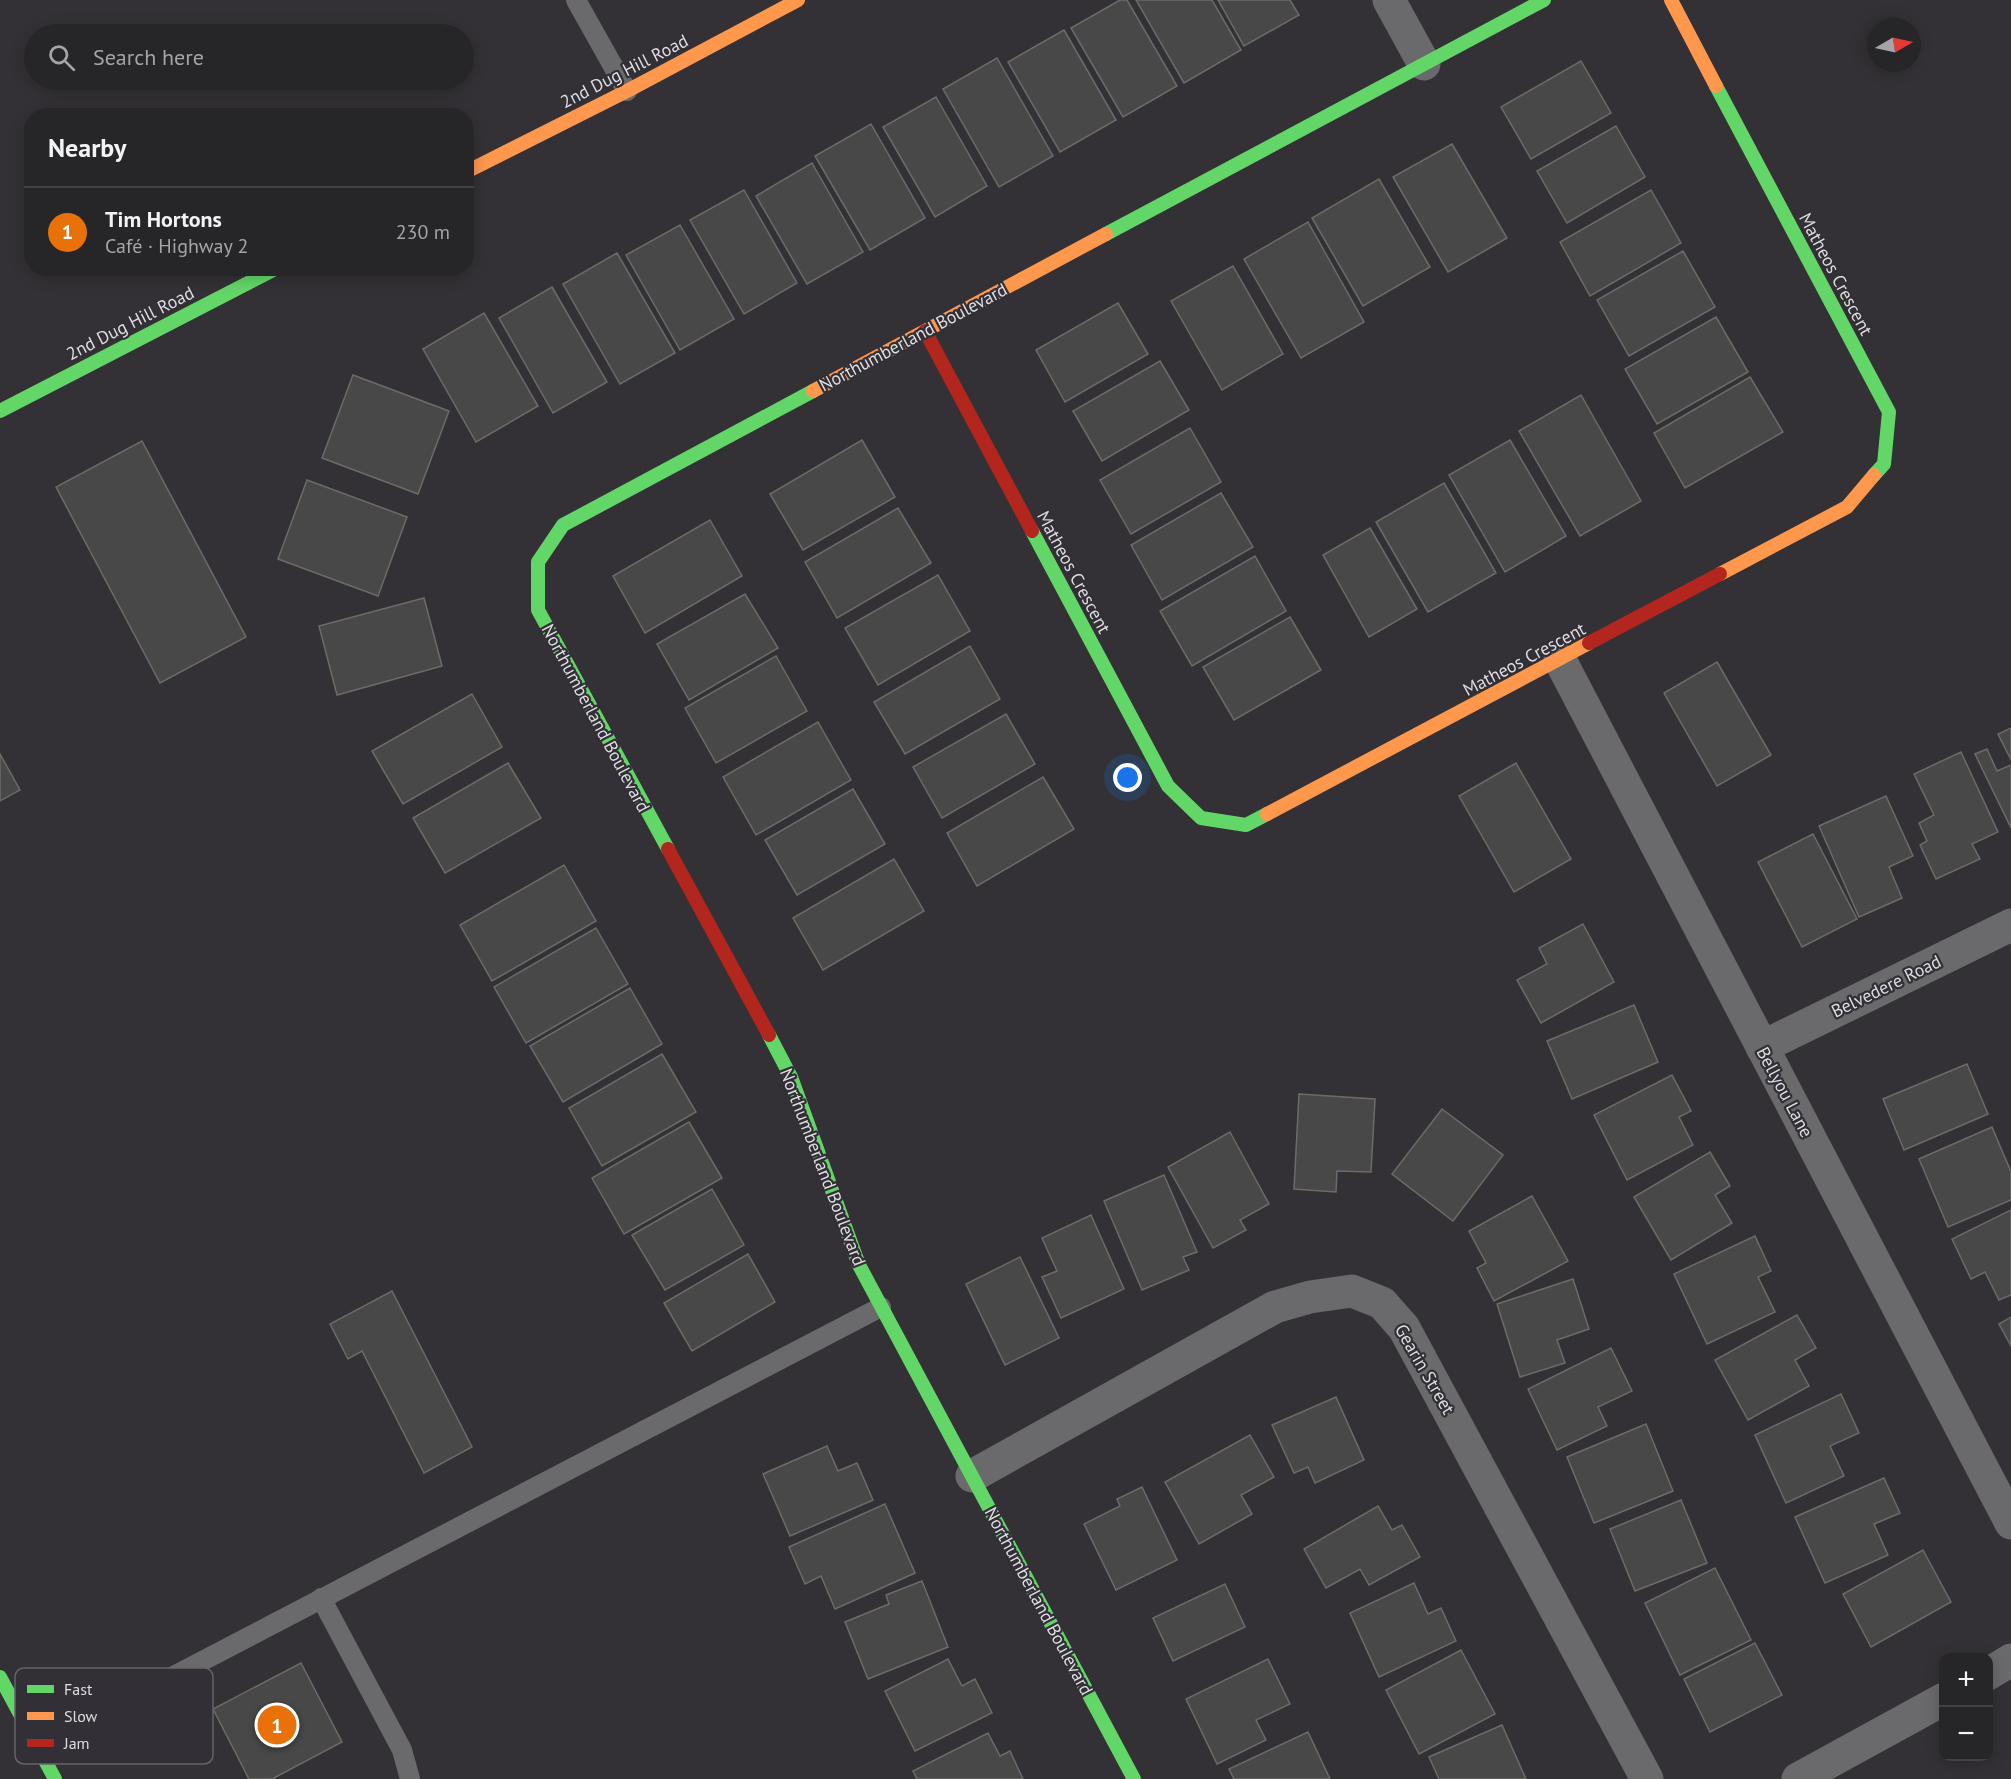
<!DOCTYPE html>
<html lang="en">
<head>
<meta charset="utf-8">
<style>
  body { margin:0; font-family:"PT Sans",sans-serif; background:#323134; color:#f1f3f6 }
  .controls { position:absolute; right:18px; bottom:18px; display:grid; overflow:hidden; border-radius:12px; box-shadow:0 3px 15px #0003 }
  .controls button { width:54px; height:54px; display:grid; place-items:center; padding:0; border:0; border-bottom:2px solid #424245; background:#262528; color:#f1f3f6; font:30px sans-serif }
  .compass { position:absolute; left:1867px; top:18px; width:54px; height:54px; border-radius:50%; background:#262528; box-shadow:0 3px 15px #0003; rotate:81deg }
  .you { position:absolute; left:1128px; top:778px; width:21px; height:21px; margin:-15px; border:4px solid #fff; border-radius:50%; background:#1a73e8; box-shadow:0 0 0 9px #1a73e833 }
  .badge { display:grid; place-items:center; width:39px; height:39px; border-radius:50%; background:#1a73e8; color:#fff; font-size:20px; font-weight:700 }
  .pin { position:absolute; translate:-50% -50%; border:3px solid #fff; box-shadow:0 2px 6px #0006 }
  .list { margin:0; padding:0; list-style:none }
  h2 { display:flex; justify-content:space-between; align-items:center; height:78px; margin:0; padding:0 24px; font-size:26px }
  h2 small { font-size:20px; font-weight:400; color:#a4a5a8 }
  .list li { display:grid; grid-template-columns:39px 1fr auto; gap:18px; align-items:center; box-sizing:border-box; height:90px; padding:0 24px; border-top:2px solid #424245 }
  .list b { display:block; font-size:22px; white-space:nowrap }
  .list p { margin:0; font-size:20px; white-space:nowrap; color:#a4a5a8 }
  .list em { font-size:20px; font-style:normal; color:#a4a5a8 }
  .icon { flex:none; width:33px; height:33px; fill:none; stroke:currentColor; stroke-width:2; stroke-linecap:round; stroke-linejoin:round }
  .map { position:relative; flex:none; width:2011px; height:1779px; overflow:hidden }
  .search { position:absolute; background:#262528; box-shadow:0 3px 15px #0003; left:24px; top:24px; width:450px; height:66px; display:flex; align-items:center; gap:15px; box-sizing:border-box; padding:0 21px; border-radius:33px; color:#a4a5a8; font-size:22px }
  .panel { position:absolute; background:#262528; box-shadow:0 3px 15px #0003; left:24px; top:108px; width:450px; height:168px; border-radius:24px }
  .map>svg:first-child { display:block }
</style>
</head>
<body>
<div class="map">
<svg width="2011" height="1779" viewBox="0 0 2011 1779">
  <rect width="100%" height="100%" fill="#333135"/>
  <!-- building -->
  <g fill="#484848" stroke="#6c6b6b" stroke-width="1.5">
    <polygon points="1120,0 1127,0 1177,86 1123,117 1071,28"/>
    <polygon points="1136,0 1212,0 1241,50 1184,83"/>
    <polygon points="1218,0 1290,0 1299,15 1244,46"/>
    <polygon points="1064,30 1116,120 1060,152 1008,62"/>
    <polygon points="997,58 1053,156 999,187 943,89"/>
    <polygon points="1581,61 1611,113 1531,159 1501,107"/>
    <polygon points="936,97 987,186 935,217 883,127"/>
    <polygon points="871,124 925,218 870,250 815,156"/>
    <polygon points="1616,126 1645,177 1567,223 1537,171"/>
    <polygon points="1452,144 1507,238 1448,272 1393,177"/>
    <polygon points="812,163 863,252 807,284 756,196"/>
    <polygon points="1379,179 1430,267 1363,306 1312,218"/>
    <polygon points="744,190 797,283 744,314 690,220"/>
    <polygon points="1651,190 1681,243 1590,296 1560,242"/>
    <polygon points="1308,222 1364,322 1301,358 1244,259"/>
    <polygon points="680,225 734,319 680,350 626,255"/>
    <polygon points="1683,251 1715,307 1629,356 1597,300"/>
    <polygon points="617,253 675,353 620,384 563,284"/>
    <polygon points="1233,266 1283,354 1222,390 1171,301"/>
    <polygon points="552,287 607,382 553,413 499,318"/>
    <polygon points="1118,303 1148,354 1065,402 1036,350"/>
    <polygon points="484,313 538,406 476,442 423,349"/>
    <polygon points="1716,317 1748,372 1657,424 1625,369"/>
    <polygon points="1160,361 1189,410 1102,461 1073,411"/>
    <polygon points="353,375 449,411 418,494 322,458"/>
    <polygon points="1750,377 1783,432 1685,488 1654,433"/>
    <polygon points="1581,395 1641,501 1580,536 1519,431"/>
    <polygon points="1190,428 1221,482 1131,534 1100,480"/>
    <polygon points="862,440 895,497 803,550 770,494"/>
    <polygon points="1510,440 1566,536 1505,572 1449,475"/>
    <polygon points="142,441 246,637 160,683 56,487"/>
    <polygon points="307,480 407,517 378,596 278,559"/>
    <polygon points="1444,483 1496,573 1428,612 1376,522"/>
    <polygon points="1221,493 1253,547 1162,600 1131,545"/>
    <polygon points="898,508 931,563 837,618 805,562"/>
    <polygon points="710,520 742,576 645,633 613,576"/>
    <polygon points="1370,528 1417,609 1369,637 1323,555"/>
    <polygon points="1255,556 1286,611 1192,666 1160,611"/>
    <polygon points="938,575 970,631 878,685 845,628"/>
    <polygon points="745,594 778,648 689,700 657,644"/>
    <polygon points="424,598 442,666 337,695 319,626"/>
    <polygon points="1290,617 1321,670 1234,720 1203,667"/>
    <polygon points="970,646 1000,699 905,754 874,702"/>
    <polygon points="776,656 807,711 716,763 685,708"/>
    <polygon points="1717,662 1771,755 1717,786 1664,693"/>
    <polygon points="472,694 502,747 403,804 372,751"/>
    <polygon points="1006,714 1035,764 942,818 913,767"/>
    <polygon points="818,722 851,780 756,835 723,777"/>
    <polygon points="2011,728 2011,760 1998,734"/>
    <polygon points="1987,749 1997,771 2011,765 2011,828 1975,754"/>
    <polygon points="1961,752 1998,832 1972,844 1980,859 1936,879 1920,845 1927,841 1919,823 1934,815 1914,774"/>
    <polygon points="0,754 20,790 0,801"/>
    <polygon points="508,763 541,818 445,873 413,818"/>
    <polygon points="1516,763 1571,859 1514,892 1459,796"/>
    <polygon points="1043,777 1074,829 977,886 947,833"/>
    <polygon points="853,789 885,844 797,895 765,840"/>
    <polygon points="1886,796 1913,856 1889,867 1902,898 1859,917 1819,826"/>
    <polygon points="1813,834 1857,919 1802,947 1758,862"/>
    <polygon points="894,859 924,911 823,970 793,918"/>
    <polygon points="564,865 596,921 492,981 460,925"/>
    <polygon points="1583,924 1614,982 1541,1023 1517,980 1547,964 1539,948"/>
    <polygon points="596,928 628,984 526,1043 494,987"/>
    <polygon points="630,988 662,1044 563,1102 530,1046"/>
    <polygon points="1634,1005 1658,1062 1572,1099 1547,1041"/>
    <polygon points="662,1054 696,1112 602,1166 569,1108"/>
    <polygon points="1967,1064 1988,1114 1904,1150 1883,1099"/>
    <polygon points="1672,1075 1691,1111 1679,1117 1693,1145 1627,1180 1594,1115"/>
    <polygon points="1299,1094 1375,1099 1371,1172 1337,1171 1336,1192 1294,1189"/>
    <polygon points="1442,1109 1503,1155 1453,1221 1392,1174"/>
    <polygon points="689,1122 722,1178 624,1234 592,1178"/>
    <polygon points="1992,1127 2011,1172 2011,1200 1948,1227 1919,1159"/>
    <polygon points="1230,1132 1269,1204 1240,1220 1246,1230 1213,1248 1168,1167"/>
    <polygon points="1710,1152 1730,1186 1715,1195 1732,1223 1671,1260 1634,1197"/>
    <polygon points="1164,1175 1197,1252 1183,1257 1189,1270 1142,1290 1104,1201"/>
    <polygon points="712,1189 744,1245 665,1290 632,1235"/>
    <polygon points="1532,1196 1568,1261 1494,1301 1477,1268 1486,1263 1469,1231"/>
    <polygon points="2011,1210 2011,1295 1999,1300 1985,1272 1971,1279 1952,1239"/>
    <polygon points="1091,1215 1124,1289 1061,1318 1042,1277 1057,1271 1042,1238"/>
    <polygon points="1755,1236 1771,1271 1758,1277 1775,1312 1707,1344 1674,1274"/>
    <polygon points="748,1254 775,1302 692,1351 664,1303"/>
    <polygon points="1020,1257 1059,1338 1005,1365 966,1284"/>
    <polygon points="1573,1279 1589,1329 1557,1340 1565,1363 1520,1377 1497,1304"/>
    <polygon points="392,1291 472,1447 424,1473 362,1351 348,1359 330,1324"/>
    <polygon points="1797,1315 1816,1348 1795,1360 1809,1386 1748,1420 1715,1360"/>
    <polygon points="2011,1317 2011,1346 1999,1324"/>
    <polygon points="1611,1348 1632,1391 1598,1407 1607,1426 1557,1450 1528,1389"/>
    <polygon points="1841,1394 1859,1433 1830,1446 1844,1476 1786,1503 1755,1435"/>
    <polygon points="1336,1397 1364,1460 1315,1483 1308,1467 1294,1473 1272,1425"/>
    <polygon points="1646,1424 1673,1491 1594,1523 1567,1457"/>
    <polygon points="1250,1435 1274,1477 1241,1495 1252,1514 1199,1544 1165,1482"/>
    <polygon points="827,1446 838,1471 857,1463 873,1500 790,1536 763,1474"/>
    <polygon points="1884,1478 1900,1513 1874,1524 1888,1555 1825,1583 1795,1517"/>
    <polygon points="1142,1487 1177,1560 1116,1590 1084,1524 1120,1506 1117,1499"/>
    <polygon points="1681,1500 1707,1563 1635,1591 1610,1529"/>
    <polygon points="885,1504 915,1573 835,1609 821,1576 805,1584 789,1547"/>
    <polygon points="1378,1506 1392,1530 1402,1525 1420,1557 1369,1585 1360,1569 1326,1588 1304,1549"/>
    <polygon points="1923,1550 1951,1602 1871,1647 1843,1594"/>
    <polygon points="1715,1568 1751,1640 1680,1675 1645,1603"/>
    <polygon points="922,1581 948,1647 868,1679 845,1622 889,1604 886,1595"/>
    <polygon points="1414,1583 1428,1614 1441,1608 1456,1641 1379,1677 1350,1613"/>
    <polygon points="1225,1584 1245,1627 1173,1661 1153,1618"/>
    <polygon points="1755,1643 1782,1695 1710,1732 1684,1679"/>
    <polygon points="1461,1650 1495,1714 1419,1754 1386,1690"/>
    <polygon points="948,1659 962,1686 975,1679 992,1713 915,1751 885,1691"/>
    <polygon points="1268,1659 1290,1704 1256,1720 1266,1740 1217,1764 1186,1699"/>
    <polygon points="301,1663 342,1742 272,1779 249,1779 213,1709"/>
    <polygon points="1502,1725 1526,1779 1439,1779 1429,1757"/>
    <polygon points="1308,1732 1330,1779 1234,1779 1229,1769"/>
    <polygon points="988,1733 1000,1756 1010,1751 1023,1779 917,1779 913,1771"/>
  </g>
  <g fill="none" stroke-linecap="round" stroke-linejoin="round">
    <!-- lane -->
    <g stroke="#6a6a6c" stroke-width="20">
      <polyline points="576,0 627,91"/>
      <polyline points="321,1598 402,1750 410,1779"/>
      <polyline points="37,1747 103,1709 162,1682 881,1307"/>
    </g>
    <!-- street -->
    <g stroke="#6a6a6c" stroke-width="33">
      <polyline points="1389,0 1424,64"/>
      <polyline points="1560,660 2011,1523"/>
      <polyline points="1762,1047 2011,925"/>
      <polyline points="972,1476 1275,1307 1310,1297 1352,1291 1382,1303 1404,1328 1647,1779"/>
      <polyline points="1988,1674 2011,1660"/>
      <polyline points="1798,1779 1944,1699"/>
    </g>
    <!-- fast -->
    <g stroke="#63d668" stroke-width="14">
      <polyline points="1716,86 1889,412 1884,464 1874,475"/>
      <polyline points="1106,234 1544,0"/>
      <polyline points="0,411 277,268"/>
      <polyline points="1032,531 1168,786 1201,818 1246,825 1267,814"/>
      <polyline points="668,849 538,610 538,562 563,525 813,391"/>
      <polyline points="769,1035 791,1077 859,1265 1134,1779"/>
      <polyline points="0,1677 55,1779"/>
    </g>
    <!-- slow -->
    <g stroke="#ff974d" stroke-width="14">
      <polyline points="1671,0 1716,86"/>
      <polyline points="466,172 627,91 798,0"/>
      <polyline points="813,391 1106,234"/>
      <polyline points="1720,574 1847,507 1874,475"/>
      <polyline points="1267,814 1589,643"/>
    </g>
    <!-- jam -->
    <g stroke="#b3261e" stroke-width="14">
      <polyline points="925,331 1032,531"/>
      <polyline points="1589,643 1720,574"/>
      <polyline points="668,849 769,1035"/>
    </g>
  </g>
  <g text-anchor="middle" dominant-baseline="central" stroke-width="4.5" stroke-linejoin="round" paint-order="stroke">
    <!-- street labels -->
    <g font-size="18" fill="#dedde1" stroke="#323036">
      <text transform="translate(624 71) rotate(-27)">2nd Dug Hill Road</text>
      <text transform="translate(1836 274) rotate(62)">Matheos Crescent</text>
      <text transform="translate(130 323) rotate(-27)">2nd Dug Hill Road</text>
      <text transform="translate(913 337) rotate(-28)">Northumberland Boulevard</text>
      <text transform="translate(1074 572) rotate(62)">Matheos Crescent</text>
      <text transform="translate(1524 659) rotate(-28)">Matheos Crescent</text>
      <text transform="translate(596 718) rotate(62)">Northumberland Boulevard</text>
      <text transform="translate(1886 986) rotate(-26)">Belvedere Road</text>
      <text transform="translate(1785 1092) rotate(62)">Bellyou Lane</text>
      <text transform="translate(823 1167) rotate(69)">Northumberland Boulevard</text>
      <text transform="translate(1425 1369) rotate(60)">Gearin Street</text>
      <text transform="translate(1039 1601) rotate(62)">Northumberland Boulevard</text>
    </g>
  </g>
  <!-- legend -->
  <rect x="15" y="1668" width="198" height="96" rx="9" fill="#323036" stroke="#666469" stroke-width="1.5"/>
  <rect x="27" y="1685" width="27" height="8" fill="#63d668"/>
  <rect x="27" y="1712" width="27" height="8" fill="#ff974d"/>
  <rect x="27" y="1739" width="27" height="8" fill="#b3261e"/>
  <g font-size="16" fill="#dedde1">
    <text x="64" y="1695">Fast</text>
    <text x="64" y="1722">Slow</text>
    <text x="64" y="1749">Jam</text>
  </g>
</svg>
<div class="controls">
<button>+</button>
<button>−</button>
</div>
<svg class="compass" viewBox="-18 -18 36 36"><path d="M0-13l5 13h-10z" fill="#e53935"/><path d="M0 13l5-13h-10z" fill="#a4a5a8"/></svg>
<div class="you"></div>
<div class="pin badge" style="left:277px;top:1725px;background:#e8710a">1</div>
<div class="search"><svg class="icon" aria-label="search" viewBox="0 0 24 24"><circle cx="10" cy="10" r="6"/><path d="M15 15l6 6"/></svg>Search here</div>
<section class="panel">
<h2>Nearby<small></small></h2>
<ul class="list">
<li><span class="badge" style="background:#e8710a">1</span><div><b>Tim Hortons</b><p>Café · Highway 2</p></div><em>230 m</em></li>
</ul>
</section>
</div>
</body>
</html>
